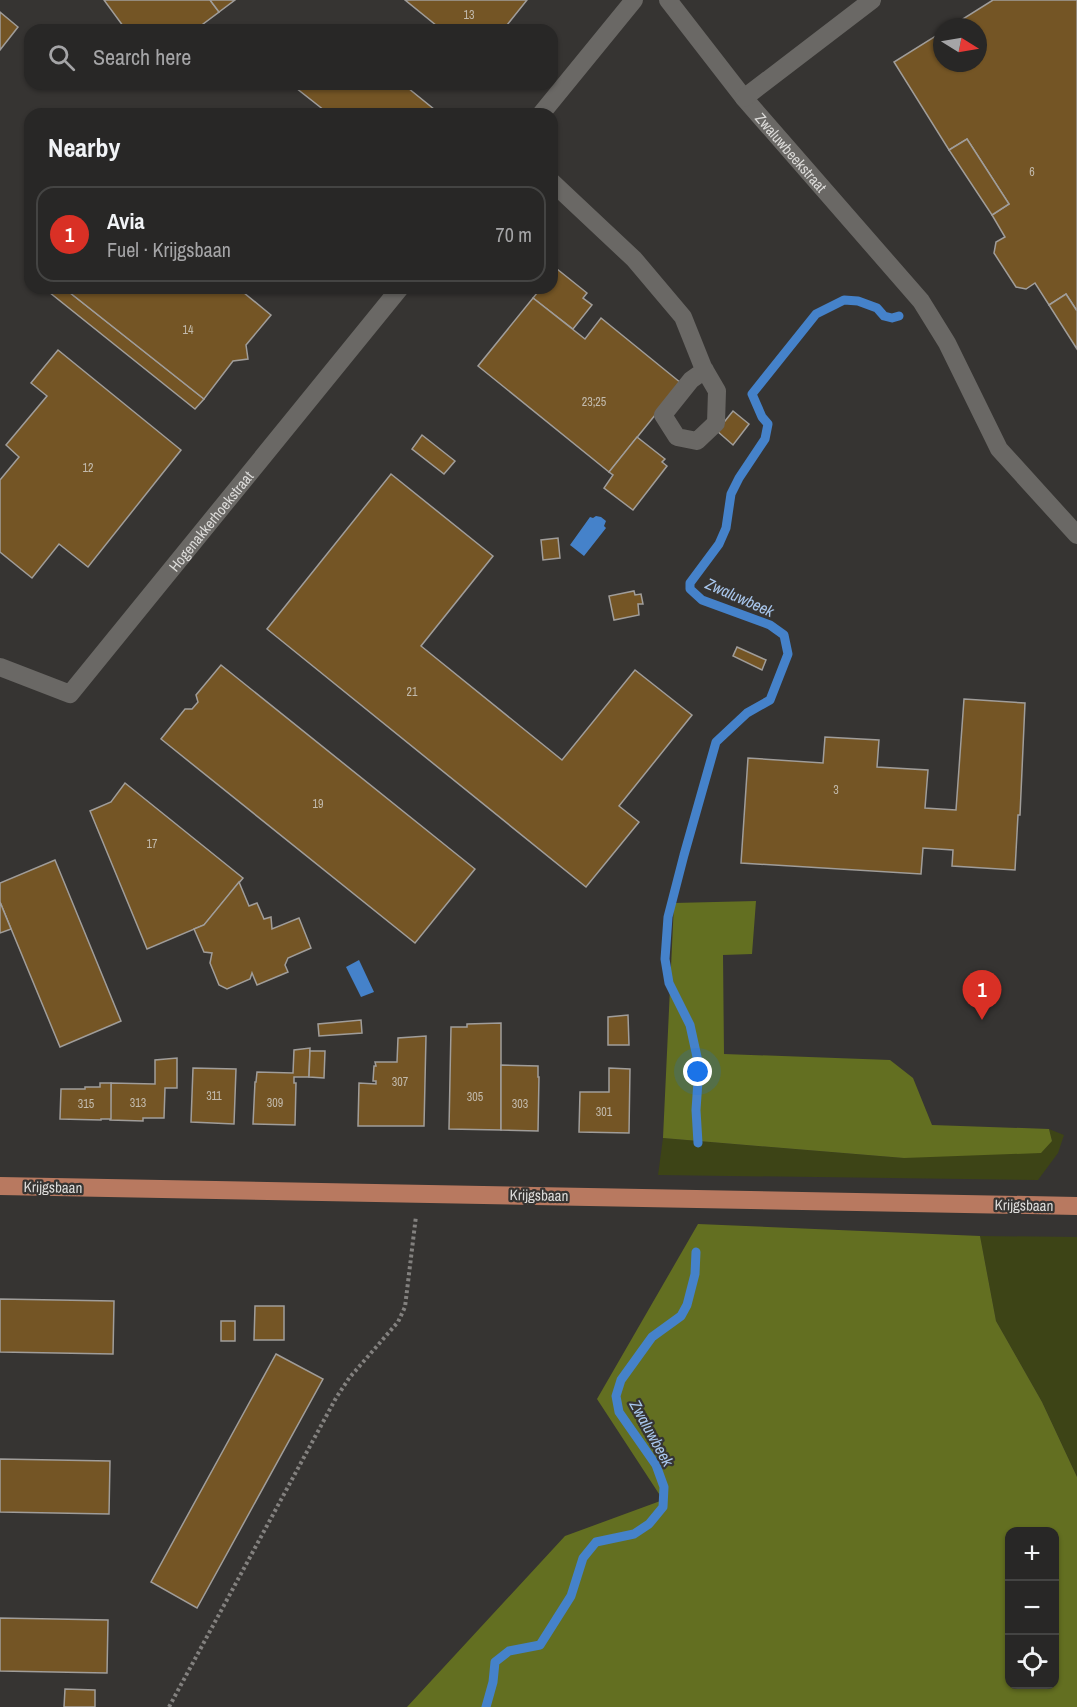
<!DOCTYPE html>
<html lang="en">
<head>
<meta charset="utf-8">
<style>
  body { margin:0; font-family:"Archivo Narrow",sans-serif; background:#343332; color:#f1f3f6 }
  .controls { position:absolute; right:18px; bottom:18px; display:grid; overflow:hidden; border-radius:12px; box-shadow:0 2px 4px #0004 }
  .controls button { width:54px; height:54px; display:grid; place-items:center; padding:0; border:0; border-bottom:2px solid #444443; background:#282726; color:#f1f3f6; font:30px sans-serif }
  .compass { position:absolute; left:933px; top:18px; width:54px; height:54px; border-radius:50%; background:#282726; box-shadow:0 2px 4px #0004; rotate:101deg }
  .you { position:absolute; left:698px; top:1072px; width:21px; height:21px; margin:-15px; border:4px solid #fff; border-radius:50%; background:#1a73e8; box-shadow:0 0 0 9px #1a73e833 }
  .badge { display:grid; place-items:center; width:39px; height:39px; border-radius:50%; background:#d93025; color:#fff; font-size:20px; font-weight:700 }
  .pin { position:absolute; translate:-50% -50px; filter:drop-shadow(0 2px 3px #0008) }
  .pin::after { content:''; position:absolute; top:32px; width:21px; height:18px; background:inherit; clip-path:polygon(0 0,100% 0,50% 100%) }
  .list { margin:0; padding:0; list-style:none }
  h2 { display:flex; justify-content:space-between; align-items:center; height:78px; margin:0; padding:0 24px; font-size:26px }
  h2 small { font-size:20px; font-weight:400; color:#a5a5a7 }
  .list li { display:grid; grid-template-columns:39px 1fr auto; gap:18px; align-items:center; box-sizing:border-box; height:96px; margin:0 12px 12px; padding:0 12px; border:2px solid #444443; border-radius:18px }
  .list b { display:block; font-size:22px; white-space:nowrap }
  .list p { margin:0; font-size:20px; white-space:nowrap; color:#a5a5a7 }
  .list em { font-size:20px; font-style:normal; color:#a5a5a7 }
  .icon { flex:none; width:33px; height:33px; fill:none; stroke:currentColor; stroke-width:2; stroke-linecap:round; stroke-linejoin:round }
  .map { position:relative; flex:none; width:1077px; height:1707px; overflow:hidden }
  .search { position:absolute; background:#282726; box-shadow:0 2px 4px #0004; left:24px; top:24px; width:534px; height:66px; display:flex; align-items:center; gap:15px; box-sizing:border-box; padding:0 21px; border-radius:18px; color:#a5a5a7; font-size:22px }
  .panel { position:absolute; background:#282726; box-shadow:0 2px 4px #0004; left:24px; top:108px; width:534px; height:186px; border-radius:18px }
  .map>svg:first-child { display:block }
</style>
</head>
<body>
<div class="map">
<svg width="1077" height="1707" viewBox="0 0 1077 1707">
  <rect width="100%" height="100%" fill="#363432"/>
  <!-- green -->
  <g fill="#3d4416">
    <polygon points="1049,1129 1064,1135 1058,1153 1038,1180 658,1175 663,1138 904,1158 1052,1141"/>
    <polygon points="980,1236 1077,1237 1077,1477 1042,1402 996,1321"/>
  </g>
  <!-- forest -->
  <g fill="#636f21" fill-rule="evenodd">
    <polygon points="756,901 752,954 723,955 724,1054 890,1060 913,1078 932,1125 1049,1129 1052,1141 1041,1153 904,1158 663,1138 674,903"/>
    <path d="M 698,1224 L 980,1236 L 996,1321 L 1042,1402 L 1077,1477 L 1077,1707 L 407,1707 L 565,1536 L 663,1500 L 597,1399 ZM 1010,1532 L 1054,1532 L 1054,1684 L 1010,1684 Z"/>
  </g>
  <!-- water -->
  <g fill="#4582ca">
    <polygon points="596,516 601,517 606,521 604,526 606,528 584,556 570,545 590,517 593,518"/>
    <polygon points="359,960 374,992 361,997 346,967"/>
  </g>
  <g fill="none" stroke-linecap="round" stroke-linejoin="round">
    <!-- stream -->
    <g stroke="#4582ca" stroke-width="9">
      <polyline points="698,1143 696,1110 699,1066 690,1025 669,983 665,959 668,917 684,855 716,742 747,713 770,700 788,654 784,635 770,625 702,600 690,589 690,583 719,544 726,528 731,494 739,478 765,439 768,424 762,417 752,394 816,314 844,300 858,301 877,308 884,316 892,318 899,316"/>
      <polyline points="486,1707 493,1682 495,1662 509,1651 540,1645 571,1596 583,1558 596,1542 634,1534 649,1524 663,1507 664,1487 656,1465 619,1412 616,1396 621,1380 652,1337 681,1316 687,1305 695,1274 696,1252"/>
    </g>
  </g>
  <!-- building -->
  <g fill="#745525" stroke="#a09d9a" stroke-width="1.5">
    <polygon points="104,0 210,0 219,12 195,30 126,30"/>
    <polygon points="210,0 235,0 219,12"/>
    <polygon points="405,0 527,0 503,30 442,30"/>
    <polygon points="993,0 1077,0 1077,311 1066,294 1049,305 1035,283 1026,289 1016,287 994,253 996,242 1005,237 992,215 1009,204 967,139 949,150 894,62 942,32 942,63 978,63 978,27 950,27"/>
    <polygon points="0,12 18,27 0,50"/>
    <polygon points="331,26 336,30 307,30 308,29"/>
    <polygon points="291,84 403,84 440,114 329,114"/>
    <polygon points="967,139 1009,204 992,215 949,150"/>
    <polygon points="557,269 587,293 583,298 592,305 573,329 533,298 541,288 552,288 552,275"/>
    <polygon points="44,288 64,288 204,399 195,409"/>
    <polygon points="64,288 238,288 271,315 246,345 248,359 233,361 204,399"/>
    <polygon points="1066,294 1077,311 1077,349 1049,305"/>
    <polygon points="533,298 585,339 601,318 681,383 609,472 478,366"/>
    <polygon points="58,350 181,450 88,567 59,544 32,578 0,552 0,480 19,457 6,445 47,396 31,383"/>
    <polygon points="733,411 749,424 733,445 717,431"/>
    <polygon points="422,435 455,461 444,474 412,449"/>
    <polygon points="637,437 665,459 662,462 667,466 633,510 604,488 613,475 609,472"/>
    <polygon points="391,474 493,556 421,646 562,760 635,670 692,715 619,806 639,822 586,887 267,629"/>
    <polygon points="558,538 560,558 543,560 541,540"/>
    <polygon points="634,591 635,595 641,594 643,604 638,604 639,615 614,620 609,596"/>
    <polygon points="737,647 766,660 762,670 733,656"/>
    <polygon points="221,665 475,869 415,943 161,739 185,709 192,709 198,702 196,695"/>
    <polygon points="964,699 1025,703 1020,815 1018,815 1015,870 952,866 953,850 923,848 921,874 741,863 748,758 823,763 825,737 879,740 877,767 928,770 925,808 956,810"/>
    <polygon points="125,783 243,878 204,925 147,949 90,811 111,802"/>
    <polygon points="55,860 121,1021 60,1047 0,902 0,883"/>
    <polygon points="239,882 249,906 257,903 264,919 271,917 272,929 299,918 311,948 288,958 285,965 288,972 257,985 252,973 250,979 227,989 219,985 210,963 212,953 204,952 194,929 204,925"/>
    <polygon points="0,902 11,929 0,933"/>
    <polygon points="628,1015 629,1045 608,1045 608,1017"/>
    <polygon points="361,1020 362,1033 319,1036 318,1024"/>
    <polygon points="501,1023 501,1130 449,1129 451,1027 467,1027 467,1024"/>
    <polygon points="426,1036 424,1126 358,1126 359,1083 376,1084 376,1081 373,1081 374,1066 376,1066 375,1062 397,1062 398,1038"/>
    <polygon points="310,1048 309,1077 294,1077 294,1083 296,1083 295,1125 253,1124 255,1082 256,1082 257,1072 293,1073 294,1050"/>
    <polygon points="310,1051 325,1051 324,1078 309,1077"/>
    <polygon points="177,1058 177,1088 165,1088 164,1118 143,1118 143,1121 110,1120 111,1083 155,1084 155,1060"/>
    <polygon points="501,1065 538,1066 538,1077 539,1077 538,1131 501,1130"/>
    <polygon points="193,1068 236,1069 234,1124 191,1122"/>
    <polygon points="609,1068 630,1069 629,1133 579,1132 580,1092 609,1092"/>
    <polygon points="100,1083 111,1083 111,1119 101,1119 101,1120 60,1119 61,1089 85,1089 85,1087 100,1087"/>
    <polygon points="0,1299 114,1301 113,1354 0,1352"/>
    <polygon points="255,1306 284,1306 284,1340 254,1340"/>
    <rect x="221" y="1321" width="14" height="20"/>
    <polygon points="276,1354 323,1379 197,1608 151,1582"/>
    <polygon points="0,1459 110,1461 109,1514 0,1512"/>
    <polygon points="0,1618 108,1620 107,1673 0,1671"/>
    <polygon points="65,1689 95,1690 95,1707 64,1707"/>
  </g>
  <g fill="none" stroke-linecap="round" stroke-linejoin="round">
    <!-- path -->
    <polyline stroke="#83817f" stroke-width="4" stroke-dasharray="3 3" stroke-linecap="butt" points="169,1707 336,1398 350,1377 398,1322 405,1307 416,1216"/>
    <!-- minor -->
    <g stroke="#6a6865" stroke-width="18">
      <path id="s1" d="M 668,0 L 744,98 L 921,301 L 947,343 L 999,449 L 1077,535"/>
      <polyline points="744,98 872,0"/>
      <polyline points="541,114 634,0"/>
      <polyline points="552,182 634,259 683,317 703,367 717,391 716,423 697,441 677,437 663,415 691,380 705,370"/>
      <path id="s2" d="M 0,667 L 70,694 L 400,288"/>
    </g>
    <!-- major -->
    <polyline stroke="#b87960" stroke-width="18" points="0,1186 1077,1206"/>
  </g>
  <g text-anchor="middle" dominant-baseline="central" stroke-width="4.5" stroke-linejoin="round" paint-order="stroke">
    <!-- number labels -->
    <g font-size="12" fill="#c2baac">
      <text x="469" y="15">13</text>
      <text x="1032" y="172">6</text>
      <text x="188" y="330">14</text>
      <text x="594" y="402">23;25</text>
      <text x="88" y="468">12</text>
      <text x="412" y="692">21</text>
      <text x="836" y="790">3</text>
      <text x="318" y="804">19</text>
      <text x="152" y="844">17</text>
      <text x="400" y="1082">307</text>
      <text x="214" y="1096">311</text>
      <text x="475" y="1097">305</text>
      <text x="138" y="1103">313</text>
      <text x="275" y="1103">309</text>
      <text x="86" y="1104">315</text>
      <text x="520" y="1104">303</text>
      <text x="604" y="1112">301</text>
    </g>
    <!-- street labels -->
    <g font-size="15" fill="#dcdbd9" stroke="#363432">
      <text stroke="none"><textPath href="#s1" startOffset="196">Zwaluwbeekstraat</textPath></text>
      <text stroke="none"><textPath href="#s2" startOffset="298">Hogenakkerhoekstraat</textPath></text>
      <text transform="translate(53 1187) rotate(1)">Krijgsbaan</text>
      <text transform="translate(539 1195) rotate(1)">Krijgsbaan</text>
      <text transform="translate(1024 1205) rotate(1)">Krijgsbaan</text>
    </g>
    <!-- water labels -->
    <g font-size="16" font-style="italic" fill="#a8c6ec" stroke="#363432">
      <text transform="translate(740 597) rotate(24)">Zwaluwbeek</text>
      <text transform="translate(652 1433) rotate(61)">Zwaluwbeek</text>
    </g>
  </g>
</svg>
<div class="controls">
<button>+</button>
<button>−</button>
<button><svg class="icon" aria-label="locate" viewBox="0 0 24 24"><circle cx="12" cy="12" r="6"/><path d="M12 2v4M12 18v4M2 12h4M18 12h4"/></svg></button>
</div>
<svg class="compass" viewBox="-18 -18 36 36"><path d="M0-13l5 13h-10z" fill="#e53935"/><path d="M0 13l5-13h-10z" fill="#a5a5a7"/></svg>
<div class="you"></div>
<div class="pin badge" style="left:982px;top:1020px">1</div>
<div class="search"><svg class="icon" aria-label="search" viewBox="0 0 24 24"><circle cx="10" cy="10" r="6"/><path d="M15 15l6 6"/></svg>Search here</div>
<section class="panel">
<h2>Nearby<small></small></h2>
<ul class="list">
<li><span class="badge">1</span><div><b>Avia</b><p>Fuel · Krijgsbaan</p></div><em>70 m</em></li>
</ul>
</section>
</div>
</body>
</html>
